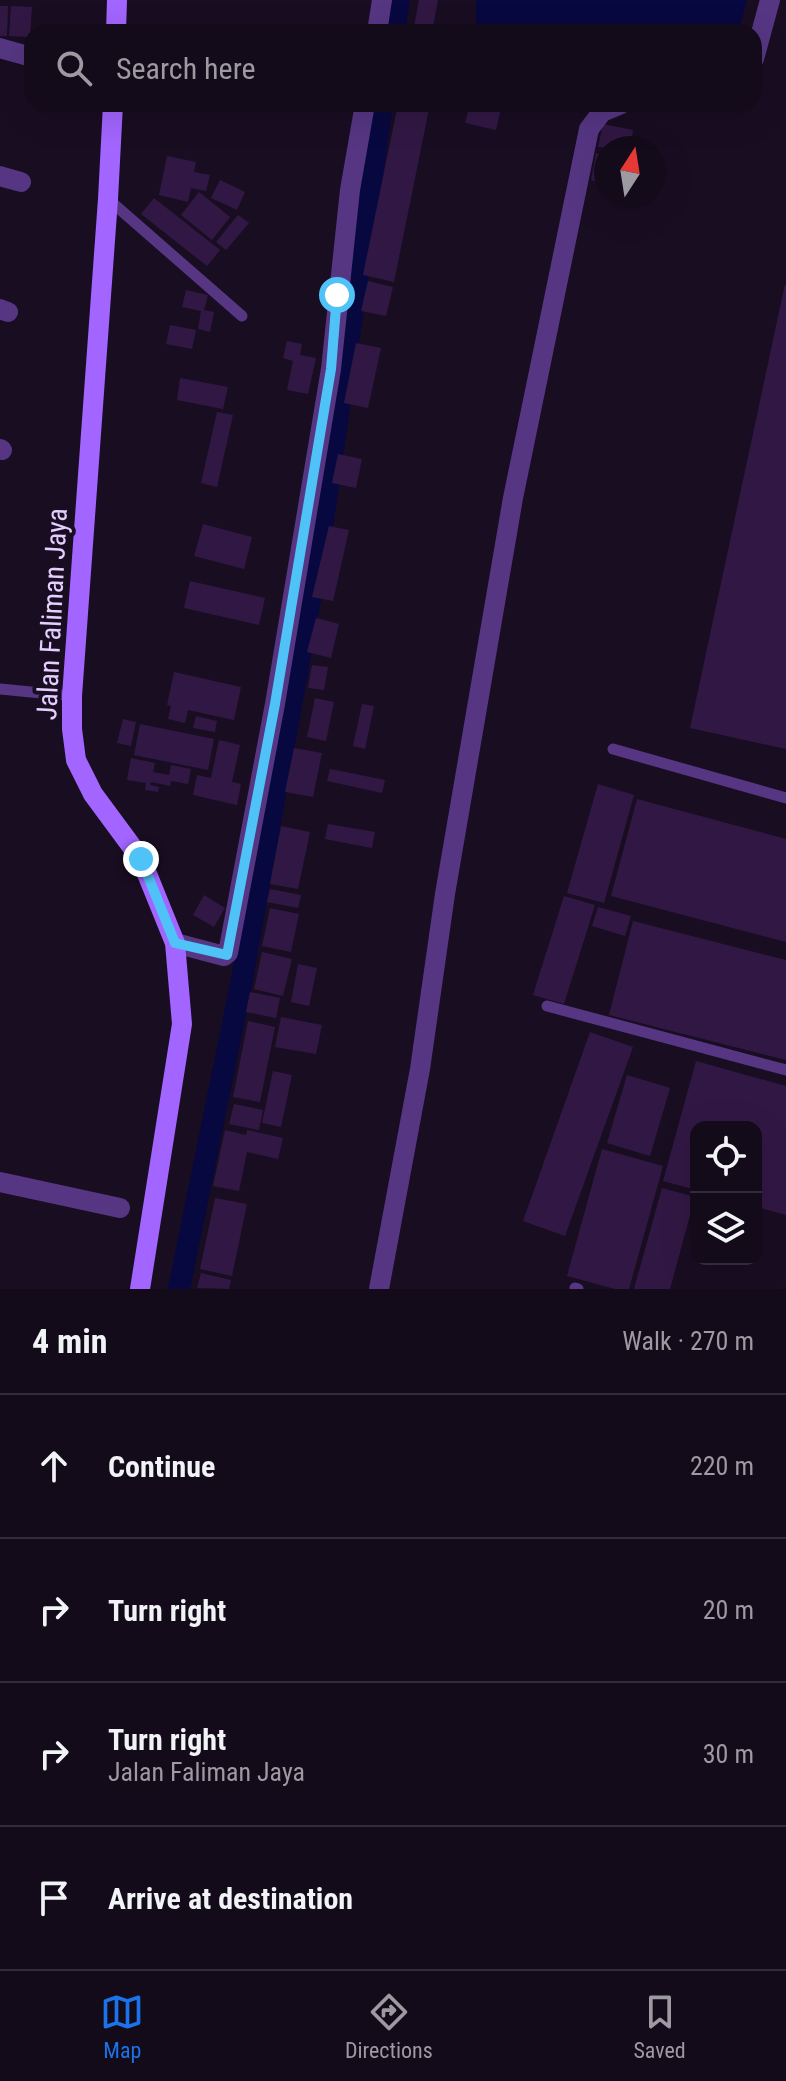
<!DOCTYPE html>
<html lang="en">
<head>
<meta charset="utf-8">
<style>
  body { margin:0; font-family:"Roboto Condensed",sans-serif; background:#201827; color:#f1f3f6 }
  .controls { position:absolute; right:24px; bottom:24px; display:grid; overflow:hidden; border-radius:16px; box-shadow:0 8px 32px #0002 }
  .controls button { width:72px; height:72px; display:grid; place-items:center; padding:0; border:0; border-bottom:2px solid #322b39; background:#130a1a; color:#f1f3f6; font:40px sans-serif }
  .compass { position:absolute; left:594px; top:136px; width:72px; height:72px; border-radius:50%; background:#130a1a; box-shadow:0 8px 32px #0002; rotate:12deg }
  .stop { position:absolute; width:24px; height:24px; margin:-18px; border:6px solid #4fc3f7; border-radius:50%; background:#fff }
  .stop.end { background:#4fc3f7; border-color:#fff; box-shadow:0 2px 8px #0008 }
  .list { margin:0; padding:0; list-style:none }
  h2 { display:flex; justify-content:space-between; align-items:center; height:104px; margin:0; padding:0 32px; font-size:34px }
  h2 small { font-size:26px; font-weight:400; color:#9d9aa2 }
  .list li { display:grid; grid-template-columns:52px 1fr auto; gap:24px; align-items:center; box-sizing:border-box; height:144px; padding:0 32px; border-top:2px solid #322b39 }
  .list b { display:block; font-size:30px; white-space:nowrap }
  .list p { margin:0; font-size:26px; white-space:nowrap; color:#9d9aa2 }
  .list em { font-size:26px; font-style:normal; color:#9d9aa2 }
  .icon { flex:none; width:44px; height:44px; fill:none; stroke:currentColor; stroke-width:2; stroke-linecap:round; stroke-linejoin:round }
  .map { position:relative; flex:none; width:786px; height:1289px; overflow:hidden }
  .search { position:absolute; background:#130a1a; box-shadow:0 8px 32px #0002; left:24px; right:24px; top:24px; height:88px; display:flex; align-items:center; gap:20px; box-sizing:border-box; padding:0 28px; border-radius:24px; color:#9d9aa2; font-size:30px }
  .sheet { height:680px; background:#130a1a }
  nav { display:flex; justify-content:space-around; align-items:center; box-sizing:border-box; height:112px; border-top:2px solid #322b39; background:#130a1a; font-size:22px; color:#9d9aa2 }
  nav a { display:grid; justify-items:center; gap:4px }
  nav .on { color:#1a73e8 }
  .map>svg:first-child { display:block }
</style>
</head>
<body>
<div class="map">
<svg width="786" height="1289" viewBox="0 0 786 1289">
  <rect width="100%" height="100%" fill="#190d22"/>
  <!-- water -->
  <polygon fill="#080840" points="476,0 747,0 738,32 497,32 476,27"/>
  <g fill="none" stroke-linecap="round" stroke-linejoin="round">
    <!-- canal -->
    <g stroke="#080840" stroke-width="22">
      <polyline points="394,32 399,0"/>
      <polyline points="179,1289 241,984 318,555 382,104"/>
    </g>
  </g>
  <!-- building -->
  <g fill="#311844">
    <polygon points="419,0 438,0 432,32 413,32"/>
    <polygon points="0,6 8,6 7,36 0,36"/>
    <polygon points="11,6 32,7 30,37 9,36"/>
    <polygon points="398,104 430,104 394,282 363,275"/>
    <polygon points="470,104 502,104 496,130 465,123"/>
    <polygon points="603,124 633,130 630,148 598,147"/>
    <polygon points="596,153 606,155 606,185 591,180"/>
    <polygon points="167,156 196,162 194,172 210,175 206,191 191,188 188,202 159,195"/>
    <polygon points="220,180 245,192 237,210 211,198"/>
    <polygon points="199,192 230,217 212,240 181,215"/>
    <polygon points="154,198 220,250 207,266 141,214"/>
    <polygon points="238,215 249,223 226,250 216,242"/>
    <polygon points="368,281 393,287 386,316 361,311"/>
    <polygon points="785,284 786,285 786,749 690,728"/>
    <polygon points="186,290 208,295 204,310 214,312 210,332 198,329 201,311 182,307"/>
    <polygon points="170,325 196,330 192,349 166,344"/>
    <polygon points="287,341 302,344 300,355 316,358 308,394 287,390 293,361 283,358"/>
    <polygon points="356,343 381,348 368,408 344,403"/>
    <polygon points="180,378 228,387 223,409 177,400"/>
    <polygon points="217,412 233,415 217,487 201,483"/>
    <polygon points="338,454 362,459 356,488 332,483"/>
    <polygon points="203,524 252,537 244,569 194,556"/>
    <polygon points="329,526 349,530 333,601 312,597"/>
    <polygon points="190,581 265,598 259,625 184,608"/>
    <polygon points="316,618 339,624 331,658 307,652"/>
    <polygon points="312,665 328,667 324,690 308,688"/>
    <polygon points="174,672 241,687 234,720 188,710 185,723 168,719 171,706 167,705"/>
    <polygon points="315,698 334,702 326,741 307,737"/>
    <polygon points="362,704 374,706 365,749 353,746"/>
    <polygon points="196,716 217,721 215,732 193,728"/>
    <polygon points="123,719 136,722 131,746 117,743"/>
    <polygon points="140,724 214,739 208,770 134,755"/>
    <polygon points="219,740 240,745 232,782 241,784 237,805 193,795 197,775 211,778"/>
    <polygon points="294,748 322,753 313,797 285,792"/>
    <polygon points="131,758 155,763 153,772 169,775 171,765 191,769 188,784 171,781 170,786 151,782 150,785 159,787 158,792 145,790 146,783 127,780"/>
    <polygon points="330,769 385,780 382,793 327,781"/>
    <polygon points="598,784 634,795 604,903 567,893"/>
    <polygon points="637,799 786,839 786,942 611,896"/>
    <polygon points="328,824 375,832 372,848 325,839"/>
    <polygon points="281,826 310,832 298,889 270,884"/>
    <polygon points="270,889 301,895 298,908 267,902"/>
    <polygon points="204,895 225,908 214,927 193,915"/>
    <polygon points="564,896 595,905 564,1004 533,995"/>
    <polygon points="598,907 631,916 625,936 592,926"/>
    <polygon points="270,908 299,914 291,952 262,946"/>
    <polygon points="633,921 786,960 786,1060 609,1015"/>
    <polygon points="262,952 292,959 283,996 254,989"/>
    <polygon points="298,964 317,968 309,1006 291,1002"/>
    <polygon points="250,992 280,998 276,1018 246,1012"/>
    <polygon points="281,1017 322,1025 316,1054 275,1047"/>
    <polygon points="248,1021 275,1027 260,1102 233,1097"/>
    <polygon points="590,1032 633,1047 565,1236 523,1221"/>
    <polygon points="696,1061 786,1086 786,1215 756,1207 756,1127 696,1127 696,1190 663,1181"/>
    <polygon points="273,1071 292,1075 281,1127 262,1123"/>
    <polygon points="627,1075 670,1088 650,1156 607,1143"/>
    <polygon points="234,1104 263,1110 259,1130 229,1124"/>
    <polygon points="225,1130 246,1135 247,1130 283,1138 278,1159 247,1152 239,1191 213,1186"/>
    <polygon points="602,1149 663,1166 629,1289 615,1289 567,1276"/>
    <polygon points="662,1188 695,1197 670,1289 634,1289"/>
    <polygon points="215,1198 247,1204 232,1276 200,1269"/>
    <polygon points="201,1273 231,1280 229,1289 197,1288"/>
  </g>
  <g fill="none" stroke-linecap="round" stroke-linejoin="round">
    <!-- lane -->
    <g stroke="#563683" stroke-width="11">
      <polyline points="108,199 242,316"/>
      <polyline points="0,689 72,696"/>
      <polyline points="613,749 786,798"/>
      <polyline points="547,1006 786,1070"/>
      <polyline points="575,1288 578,1289"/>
    </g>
    <!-- street -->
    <g stroke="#563683" stroke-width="20">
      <polyline points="377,32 382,0"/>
      <polyline points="0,48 28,56"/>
      <polyline points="754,59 770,0"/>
      <polyline points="0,176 21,182"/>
      <polyline points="0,309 8,312"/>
      <polyline points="0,449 2,450"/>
      <polyline points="175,943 224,956 228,953 275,704 331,369 350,190 365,104"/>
      <polyline points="0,1182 120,1208"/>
      <polyline points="379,1289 420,1069 445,894 513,498 589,129 602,112 621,104"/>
    </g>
    <!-- secondary -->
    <g stroke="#a265ff" stroke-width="20">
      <polyline points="116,32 117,0"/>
      <polyline points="113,104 108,199 72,696 72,729 76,760 93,794 141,859 175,943 182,1024 140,1289"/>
    </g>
  </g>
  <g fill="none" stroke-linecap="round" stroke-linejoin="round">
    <!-- route -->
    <polyline stroke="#4fc3f7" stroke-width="10" points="141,859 175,943 227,955 275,704 331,369 337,295"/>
  </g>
  <g text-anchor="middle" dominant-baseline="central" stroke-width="8" stroke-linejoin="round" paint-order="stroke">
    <!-- street labels -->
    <g font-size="28" fill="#e6ceff" stroke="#190d22">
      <text transform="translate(52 614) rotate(-87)">Jalan Faliman Jaya</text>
    </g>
  </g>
</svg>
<div class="controls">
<button><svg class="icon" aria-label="locate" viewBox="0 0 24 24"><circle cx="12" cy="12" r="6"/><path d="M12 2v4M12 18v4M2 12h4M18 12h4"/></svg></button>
<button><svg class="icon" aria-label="layers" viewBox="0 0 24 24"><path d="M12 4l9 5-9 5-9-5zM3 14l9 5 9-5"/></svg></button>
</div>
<svg class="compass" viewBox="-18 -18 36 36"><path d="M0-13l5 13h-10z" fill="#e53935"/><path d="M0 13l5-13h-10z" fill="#9d9aa2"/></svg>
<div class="stop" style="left:337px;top:295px"></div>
<div class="stop end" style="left:141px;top:859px"></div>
<div class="search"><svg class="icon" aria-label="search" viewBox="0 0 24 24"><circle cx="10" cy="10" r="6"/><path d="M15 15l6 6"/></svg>Search here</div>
</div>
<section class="sheet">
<h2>4 min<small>Walk · 270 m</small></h2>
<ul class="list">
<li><svg class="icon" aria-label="ahead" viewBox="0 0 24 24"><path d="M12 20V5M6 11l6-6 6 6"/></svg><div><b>Continue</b></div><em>220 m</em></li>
<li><svg class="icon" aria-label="right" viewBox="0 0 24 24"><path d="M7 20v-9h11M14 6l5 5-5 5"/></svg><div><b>Turn right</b></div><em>20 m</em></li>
<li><svg class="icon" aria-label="right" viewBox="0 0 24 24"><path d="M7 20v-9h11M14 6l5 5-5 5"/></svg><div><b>Turn right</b><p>Jalan Faliman Jaya</p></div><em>30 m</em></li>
<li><svg class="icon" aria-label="arrive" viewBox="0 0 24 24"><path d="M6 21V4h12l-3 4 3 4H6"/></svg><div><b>Arrive at destination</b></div></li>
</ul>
</section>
<nav>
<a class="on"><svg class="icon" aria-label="map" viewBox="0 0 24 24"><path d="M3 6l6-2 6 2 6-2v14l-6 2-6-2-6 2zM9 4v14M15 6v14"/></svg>Map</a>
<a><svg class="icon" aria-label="directions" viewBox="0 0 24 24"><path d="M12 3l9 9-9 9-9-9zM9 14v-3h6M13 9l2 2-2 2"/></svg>Directions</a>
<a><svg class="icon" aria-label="saved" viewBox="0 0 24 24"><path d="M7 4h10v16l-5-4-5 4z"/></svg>Saved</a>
</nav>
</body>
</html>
